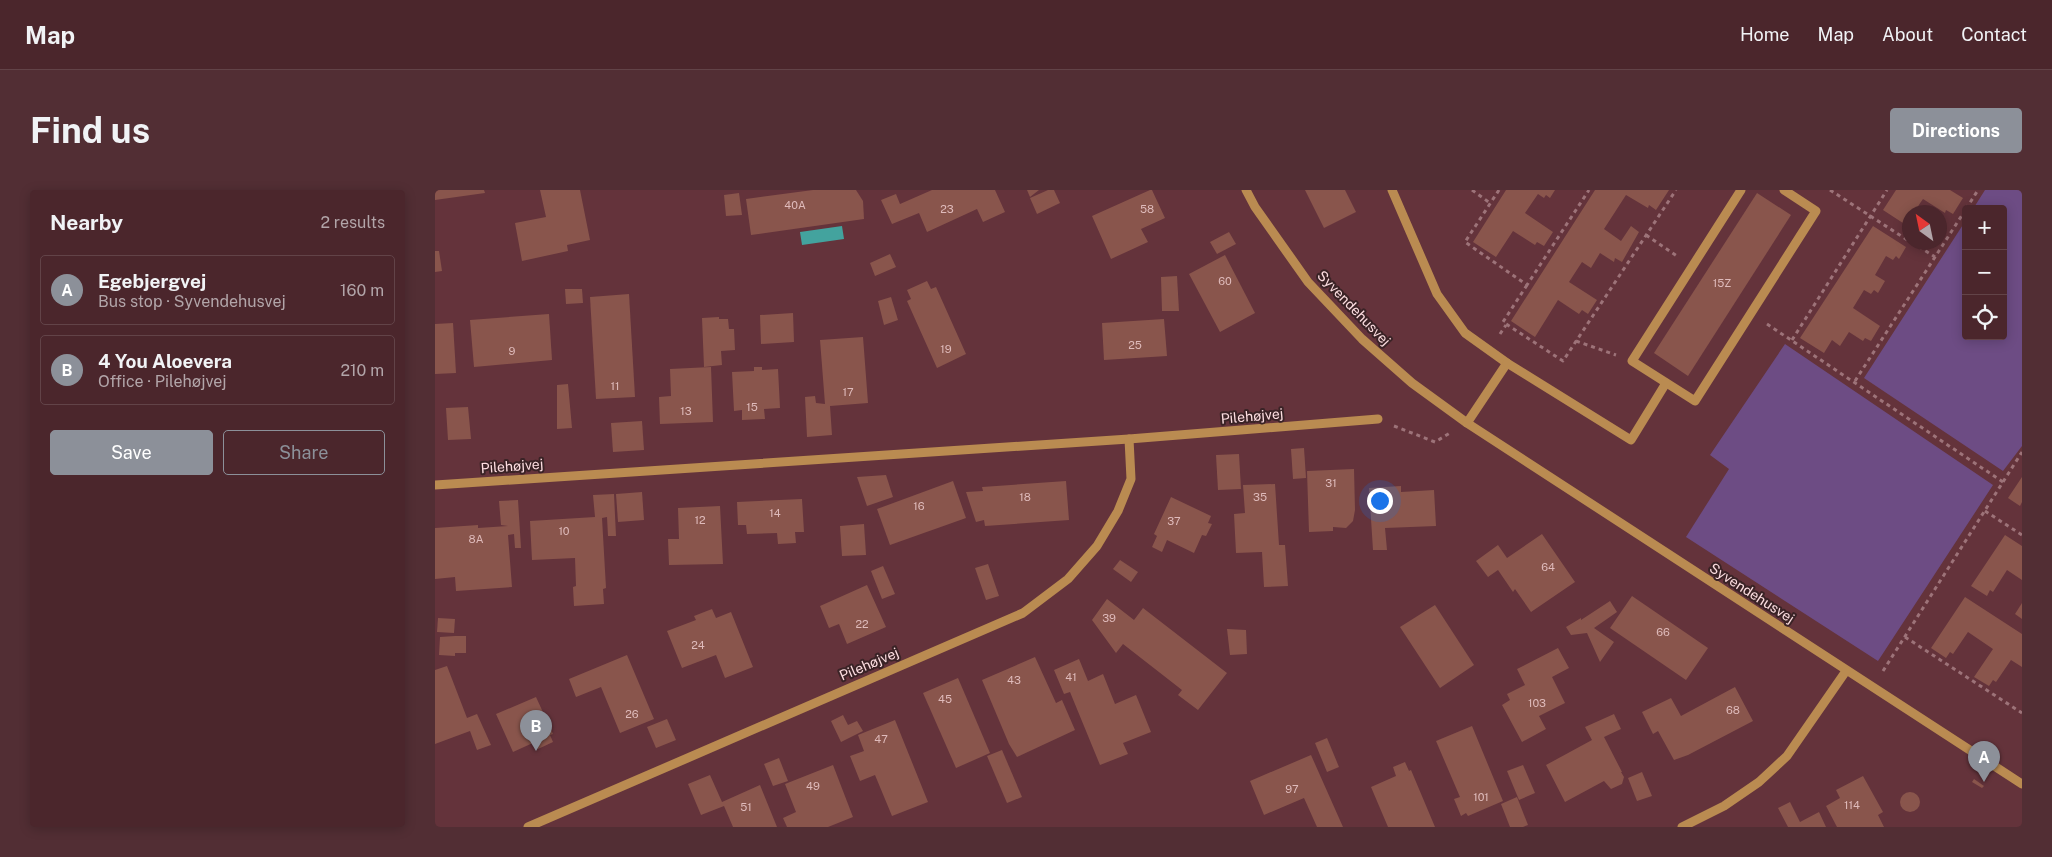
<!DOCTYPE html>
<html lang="en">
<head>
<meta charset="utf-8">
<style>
  body { margin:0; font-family:"Public Sans",sans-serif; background:#522e34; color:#f1f3f6 }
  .controls { position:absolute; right:15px; top:15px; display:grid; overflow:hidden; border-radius:5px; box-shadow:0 2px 12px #0003 }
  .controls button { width:45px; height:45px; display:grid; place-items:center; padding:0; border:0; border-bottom:1px solid #624348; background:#4b262c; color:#f1f3f6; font:25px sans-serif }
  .compass { position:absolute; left:1467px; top:15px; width:45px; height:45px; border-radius:50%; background:#4b262c; box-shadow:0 2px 12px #0003; rotate:327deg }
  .you { position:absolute; left:944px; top:310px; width:18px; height:18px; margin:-12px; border:4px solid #fff; border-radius:50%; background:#1a73e8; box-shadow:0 0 0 8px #1a73e833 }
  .badge { display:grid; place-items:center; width:32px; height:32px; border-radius:50%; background:#8c9099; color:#fff; font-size:16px; font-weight:700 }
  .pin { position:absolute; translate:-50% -41px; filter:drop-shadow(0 1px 2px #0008) }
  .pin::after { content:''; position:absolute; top:26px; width:18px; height:15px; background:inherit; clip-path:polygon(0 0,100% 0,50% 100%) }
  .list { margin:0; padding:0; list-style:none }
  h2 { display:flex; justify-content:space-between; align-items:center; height:65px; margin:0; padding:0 20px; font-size:21px }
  h2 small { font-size:16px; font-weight:400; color:#b2a5a9 }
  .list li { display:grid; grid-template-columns:32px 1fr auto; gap:15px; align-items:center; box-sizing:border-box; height:70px; margin:0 10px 10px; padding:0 10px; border:1px solid #624348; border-radius:5px }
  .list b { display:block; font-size:19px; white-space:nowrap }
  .list p { margin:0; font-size:16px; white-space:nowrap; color:#b2a5a9 }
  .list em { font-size:16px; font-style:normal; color:#b2a5a9 }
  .actions { display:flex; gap:10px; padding:15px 20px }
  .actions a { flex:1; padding:11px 0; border:1px solid #8c9099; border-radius:5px; text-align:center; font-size:18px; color:#8c9099 }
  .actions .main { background:#8c9099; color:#fff }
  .icon { flex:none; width:28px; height:28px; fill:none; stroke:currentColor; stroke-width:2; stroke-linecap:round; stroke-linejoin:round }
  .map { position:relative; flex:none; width:1587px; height:637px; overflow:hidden; border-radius:5px }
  header { display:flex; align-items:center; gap:30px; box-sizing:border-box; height:70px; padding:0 25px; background:#4b262c; border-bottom:1px solid #624348 }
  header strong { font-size:24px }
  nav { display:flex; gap:28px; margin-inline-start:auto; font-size:18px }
  .intro { display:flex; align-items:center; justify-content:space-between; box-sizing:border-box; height:120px; padding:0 30px }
  h1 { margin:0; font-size:35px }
  .button { padding:12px 22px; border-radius:5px; background:#8c9099; color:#fff; font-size:18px; font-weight:700 }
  main { display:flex; gap:30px; padding:0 30px }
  aside { flex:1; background:#4b262c; border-radius:5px; box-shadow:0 2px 12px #0003 }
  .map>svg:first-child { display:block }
</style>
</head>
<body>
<header>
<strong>Map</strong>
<nav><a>Home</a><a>Map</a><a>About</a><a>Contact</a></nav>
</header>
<div class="intro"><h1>Find us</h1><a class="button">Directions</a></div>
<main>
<aside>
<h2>Nearby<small>2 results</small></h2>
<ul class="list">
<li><span class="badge">A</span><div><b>Egebjergvej</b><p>Bus stop · Syvendehusvej</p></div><em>160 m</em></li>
<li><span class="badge">B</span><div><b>4 You Aloevera</b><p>Office · Pilehøjvej</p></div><em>210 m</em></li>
</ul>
<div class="actions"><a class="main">Save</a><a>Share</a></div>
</aside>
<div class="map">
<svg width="1587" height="637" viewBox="0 0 1587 637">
  <rect width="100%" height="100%" fill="#64333b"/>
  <!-- green -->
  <g fill="#6d4c84">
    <polygon points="1550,0 1587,0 1587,256 1568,281 1429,188 1531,30 1531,146 1568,146 1568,19 1538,19"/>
    <polygon points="1350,154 1558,295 1443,471 1251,347 1294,279 1275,265"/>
  </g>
  <!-- water -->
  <polygon fill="#43a39e" points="407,36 409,49 367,55 365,42"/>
  <!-- building -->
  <g fill="#89554c">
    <polygon points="0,0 49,0 50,3 0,10"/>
    <polygon points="105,0 145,0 155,50 132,55 133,61 87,71 80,33 111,27"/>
    <polygon points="378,0 421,0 428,11 429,29 316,45 311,9"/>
    <polygon points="497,0 560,0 570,22 548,32 542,19 492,42 484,23 457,34 446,10 461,4 465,14"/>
    <polygon points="592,0 604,0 595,7"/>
    <polygon points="613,0 619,0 625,13 602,24 595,8"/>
    <polygon points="715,0 717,0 730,28 706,39 713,52 676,69 657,26"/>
    <polygon points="870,0 910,0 921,22 889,38"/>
    <polygon points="1071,0 1120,0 1115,8 1111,5 1109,8 1103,4 1090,23 1118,42 1109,56 1102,52 1100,55 1078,41 1061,67 1038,52"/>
    <polygon points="1160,0 1234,0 1221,20 1214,15 1213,18 1191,5 1169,39 1186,51 1196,36 1204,42 1187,72 1180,68 1179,72 1165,63 1156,78 1147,72 1134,92 1162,110 1153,124 1147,120 1144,124 1123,110 1100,147 1076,131"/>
    <polygon points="1461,0 1515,0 1528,8 1518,24 1511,20 1510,23 1488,9 1479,22 1474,22 1474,30 1471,35 1448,20"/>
    <polygon points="304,3 307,25 291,26 289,5"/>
    <polygon points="1322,3 1356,25 1253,186 1219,163"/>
    <polygon points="1438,36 1471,57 1464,69 1461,66 1458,70 1451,66 1440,85 1450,91 1443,103 1439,100 1436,104 1429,100 1418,118 1445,136 1436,151 1430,148 1428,151 1414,142 1405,156 1397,150 1389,163 1365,148"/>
    <polygon points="794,42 801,54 782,64 775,52"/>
    <polygon points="0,61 4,61 7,81 0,82"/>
    <polygon points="455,64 461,77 440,86 435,73"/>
    <polygon points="790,65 820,123 785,142 754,84"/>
    <polygon points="742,86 744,121 727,121 726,87"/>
    <polygon points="492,91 496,99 501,97 531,164 502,178 472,111 476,109 472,100"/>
    <polygon points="130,99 147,99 148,113 131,114"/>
    <polygon points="194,104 200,207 161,209 155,107"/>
    <polygon points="456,107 463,130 449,135 443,111"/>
    <polygon points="358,123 359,152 326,154 325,125"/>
    <polygon points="114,124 117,170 39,177 35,130"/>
    <polygon points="284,127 284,129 293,129 294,139 299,139 300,160 286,161 287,175 269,177 267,128"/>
    <polygon points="729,129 732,166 669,170 667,133"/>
    <polygon points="18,133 21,183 0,184 0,134"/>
    <polygon points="428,147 433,213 395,216 397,245 372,247 370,207 380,206 381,213 390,214 385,150"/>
    <polygon points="276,177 278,232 225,234 224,207 236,206 235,179"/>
    <polygon points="319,177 327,177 327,180 343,179 345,218 329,219 330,229 307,230 307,220 299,221 297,182 319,181"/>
    <polygon points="133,194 137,238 122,239 122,195"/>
    <polygon points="33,217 36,249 13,250 11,218"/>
    <polygon points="207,231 209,260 178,262 176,233"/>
    <polygon points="869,258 871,288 858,289 856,259"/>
    <polygon points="804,264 806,299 783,300 781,265"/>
    <polygon points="919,279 920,320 918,331 911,338 898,337 898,341 874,342 872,281"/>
    <polygon points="451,285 458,307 432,316 422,287"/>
    <polygon points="1587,287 1587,312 1585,316 1573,308"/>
    <polygon points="518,291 531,328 455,355 442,319"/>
    <polygon points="631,291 634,330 550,336 549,330 541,332 531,302 548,301 547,297"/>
    <polygon points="840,294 844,355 850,355 853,396 829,397 827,362 801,363 799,324 810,323 808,295"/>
    <polygon points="966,296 966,302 999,300 1001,336 950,338 952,360 938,360 934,298"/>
    <polygon points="207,302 209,330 183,332 181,304"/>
    <polygon points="179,304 181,346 173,346 172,327 167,328 171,398 168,399 169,414 139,416 138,397 141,396 140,368 97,370 95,331 160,327 158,305"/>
    <polygon points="736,307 776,326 773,333 777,334 771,346 767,345 759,363 732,350 727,362 717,357 722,346 719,344"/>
    <polygon points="367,309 369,342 360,342 361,353 343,354 342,343 312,344 311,335 303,335 302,312"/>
    <polygon points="83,310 86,358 80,358 79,344 73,345 77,397 21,401 20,387 0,389 0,338 43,335 43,338 73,336 66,335 64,311"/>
    <polygon points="285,316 288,374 234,375 233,349 244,349 243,318"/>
    <polygon points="429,334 431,365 407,366 405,336"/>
    <polygon points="1107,344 1140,392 1096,422 1080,399 1078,402 1063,380 1053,387 1041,371 1063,355 1072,368"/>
    <polygon points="1570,345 1587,356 1587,390 1572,380 1558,402 1555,400 1552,406 1536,396"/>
    <polygon points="685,370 703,382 696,392 678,379"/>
    <polygon points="553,374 564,406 551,410 540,378"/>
    <polygon points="448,376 460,404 447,409 436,381"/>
    <polygon points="432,395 451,437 412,454 404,434 394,438 385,416"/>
    <polygon points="1197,406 1273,458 1251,490 1175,438"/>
    <polygon points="1530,407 1587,444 1587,477 1576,470 1561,492 1558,490 1554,496 1539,487 1558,459 1533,442 1518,464 1515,462 1511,468 1496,458"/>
    <polygon points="672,409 699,430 708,418 792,483 763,520 743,505 747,500 688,454 681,463 657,430"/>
    <polygon points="1175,411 1182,422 1159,438 1179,452 1165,472 1152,443 1136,445 1131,437 1146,428 1146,430"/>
    <polygon points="1587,413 1587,429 1580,424"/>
    <polygon points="1000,415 1039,475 1005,498 965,437"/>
    <polygon points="277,419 281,428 296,422 318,477 290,488 281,465 247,478 232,441 261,430 259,426"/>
    <polygon points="3,428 20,429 19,443 2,442"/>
    <polygon points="792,439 811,440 812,464 795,465"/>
    <polygon points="20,446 31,446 31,463 20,463 20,466 4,465 5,447"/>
    <polygon points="1123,458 1134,478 1117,487 1130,513 1104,526 1111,539 1087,552 1067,515 1075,510 1072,504 1090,495 1082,479"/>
    <polygon points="192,465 219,529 185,543 166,497 141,507 134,489"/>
    <polygon points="600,467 621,513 627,510 640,540 582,567 574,554 547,490"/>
    <polygon points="644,469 653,491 668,484 680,514 701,505 716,542 688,553 693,564 665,575 635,502 629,504 619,480"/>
    <polygon points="12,476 32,528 42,524 56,555 42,560 35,541 0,554 0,480"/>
    <polygon points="523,488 555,563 521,578 488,503"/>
    <polygon points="1300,497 1318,531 1253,565 1239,570 1223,541 1218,544 1207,522 1236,508 1246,526"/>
    <polygon points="101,507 118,544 115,545 118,552 103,559 100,552 78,562 61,524"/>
    <polygon points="1179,524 1186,539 1169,547 1187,582 1186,582 1189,587 1187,594 1176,599 1169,591 1130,612 1111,575 1157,550 1150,537"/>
    <polygon points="408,525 413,535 422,531 428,541 406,552 396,531"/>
    <polygon points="232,529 241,550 221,558 212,537"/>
    <polygon points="460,530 493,612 457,626 440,585 425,591 415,566 429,561 423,545"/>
    <polygon points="1037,536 1068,611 1033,626 1031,623 1026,626 1019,609 1025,607 1001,551"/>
    <polygon points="892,548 904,577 892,582 880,553"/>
    <polygon points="567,560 587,607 572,613 552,566"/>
    <polygon points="876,565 908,637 882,637 869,608 829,625 815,591"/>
    <polygon points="344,568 353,591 338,596 329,574"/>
    <polygon points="970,572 974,581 976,580 1000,637 953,637 936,597 961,586 958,577"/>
    <polygon points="398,575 418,627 393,637 352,637 348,628 361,622 350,594"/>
    <polygon points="1088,575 1100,603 1084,610 1072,581"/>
    <polygon points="1207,582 1217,606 1202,611 1193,588"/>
    <polygon points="275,585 287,612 325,595 342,637 298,637 289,616 266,625 253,594"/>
    <polygon points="1428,586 1448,622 1443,625 1449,637 1402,637 1391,616 1405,608 1401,600"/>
    <polygon points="1539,589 1549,596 1547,598 1537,592"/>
    <circle cx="1475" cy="612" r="10"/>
    <polygon points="1082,607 1093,635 1088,637 1075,637 1066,614"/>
    <polygon points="1355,612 1365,632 1384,622 1391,637 1353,637 1343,618"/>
  </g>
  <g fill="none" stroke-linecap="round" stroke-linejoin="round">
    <!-- path -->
    <g stroke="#9d7379" stroke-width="3" stroke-dasharray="4 4" stroke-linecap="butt">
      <polyline points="1037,0 1055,13"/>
      <polyline points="1064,0 1030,52 1092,95 1154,0"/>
      <polyline points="1395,0 1474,51"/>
      <polyline points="1531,19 1543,0"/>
      <polyline points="1211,45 1242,66"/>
      <polyline points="1477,52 1500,67"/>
      <polyline points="1092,95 1068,132 1128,171 1241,0"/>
      <polyline points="1332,134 1568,292"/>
      <polyline points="1065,144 1071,135"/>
      <polyline points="1357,150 1452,0"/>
      <polyline points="1141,151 1181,165"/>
      <polyline points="1420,191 1531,19"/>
      <polyline points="959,236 1000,252 1015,243"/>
      <polyline points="1550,321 1587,345"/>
      <polyline points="1470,447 1587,523"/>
      <polyline points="1448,481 1587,262"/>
    </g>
    <!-- minor -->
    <g stroke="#ba8b51" stroke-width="9">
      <polyline points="811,0 820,17 873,92 927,149 977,193 1032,233 1587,594"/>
      <polyline points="957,0 1002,104 1030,143 1072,173 1032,233"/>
      <polyline points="1306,0 1197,171 1260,211 1381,21 1349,0"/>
      <polyline points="1072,173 1196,250 1231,193"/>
      <polyline points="0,295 694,249 943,229"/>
      <polyline points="93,637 588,423 633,389 662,356 683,321 696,289 694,249"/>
      <polyline points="1247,637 1289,616 1324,592 1352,566 1411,481"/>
    </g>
  </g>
  <g text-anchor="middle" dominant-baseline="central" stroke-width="4" stroke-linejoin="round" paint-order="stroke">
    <!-- number labels -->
    <g font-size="11" fill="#dfbbbb">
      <text x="360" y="15">40A</text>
      <text x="512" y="19">23</text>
      <text x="712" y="19">58</text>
      <text x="790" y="91">60</text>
      <text x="1287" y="93">15Z</text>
      <text x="700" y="155">25</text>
      <text x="511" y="159">19</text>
      <text x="77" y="161">9</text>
      <text x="180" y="196">11</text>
      <text x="413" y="202">17</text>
      <text x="317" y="217">15</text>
      <text x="251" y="221">13</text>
      <text x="896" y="293">31</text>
      <text x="590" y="307">18</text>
      <text x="825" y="307">35</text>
      <text x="484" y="316">16</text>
      <text x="340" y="323">14</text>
      <text x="265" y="330">12</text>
      <text x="739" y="331">37</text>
      <text x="129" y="341">10</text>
      <text x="41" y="349">8A</text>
      <text x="1113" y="377">64</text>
      <text x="674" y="428">39</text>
      <text x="427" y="434">22</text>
      <text x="1228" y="442">66</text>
      <text x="263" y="455">24</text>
      <text x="636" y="487">41</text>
      <text x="579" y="490">43</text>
      <text x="510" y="509">45</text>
      <text x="1102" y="513">103</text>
      <text x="1298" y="520">68</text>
      <text x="197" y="524">26</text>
      <text x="446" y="549">47</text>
      <text x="378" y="596">49</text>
      <text x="857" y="599">97</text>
      <text x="1046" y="607">101</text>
      <text x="1417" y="615">114</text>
      <text x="311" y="617">51</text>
    </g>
    <!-- street labels -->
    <g font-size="14" fill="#fcdde0" stroke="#3a2326">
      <text transform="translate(919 118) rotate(46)">Syvendehusvej</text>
      <text transform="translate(817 226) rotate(-5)">Pilehøjvej</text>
      <text transform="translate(77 276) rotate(-4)">Pilehøjvej</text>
      <text transform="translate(1317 403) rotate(33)">Syvendehusvej</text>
      <text transform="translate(434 474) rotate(-23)">Pilehøjvej</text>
    </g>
  </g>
</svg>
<div class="controls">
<button>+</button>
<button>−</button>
<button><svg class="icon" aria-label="locate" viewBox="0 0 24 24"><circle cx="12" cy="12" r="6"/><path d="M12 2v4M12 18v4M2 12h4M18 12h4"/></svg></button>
</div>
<svg class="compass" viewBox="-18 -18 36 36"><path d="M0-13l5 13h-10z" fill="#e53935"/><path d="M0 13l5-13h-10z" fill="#b2a5a9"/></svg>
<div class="you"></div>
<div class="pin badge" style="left:1549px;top:592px">A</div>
<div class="pin badge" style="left:101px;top:561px">B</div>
</div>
</main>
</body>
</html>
